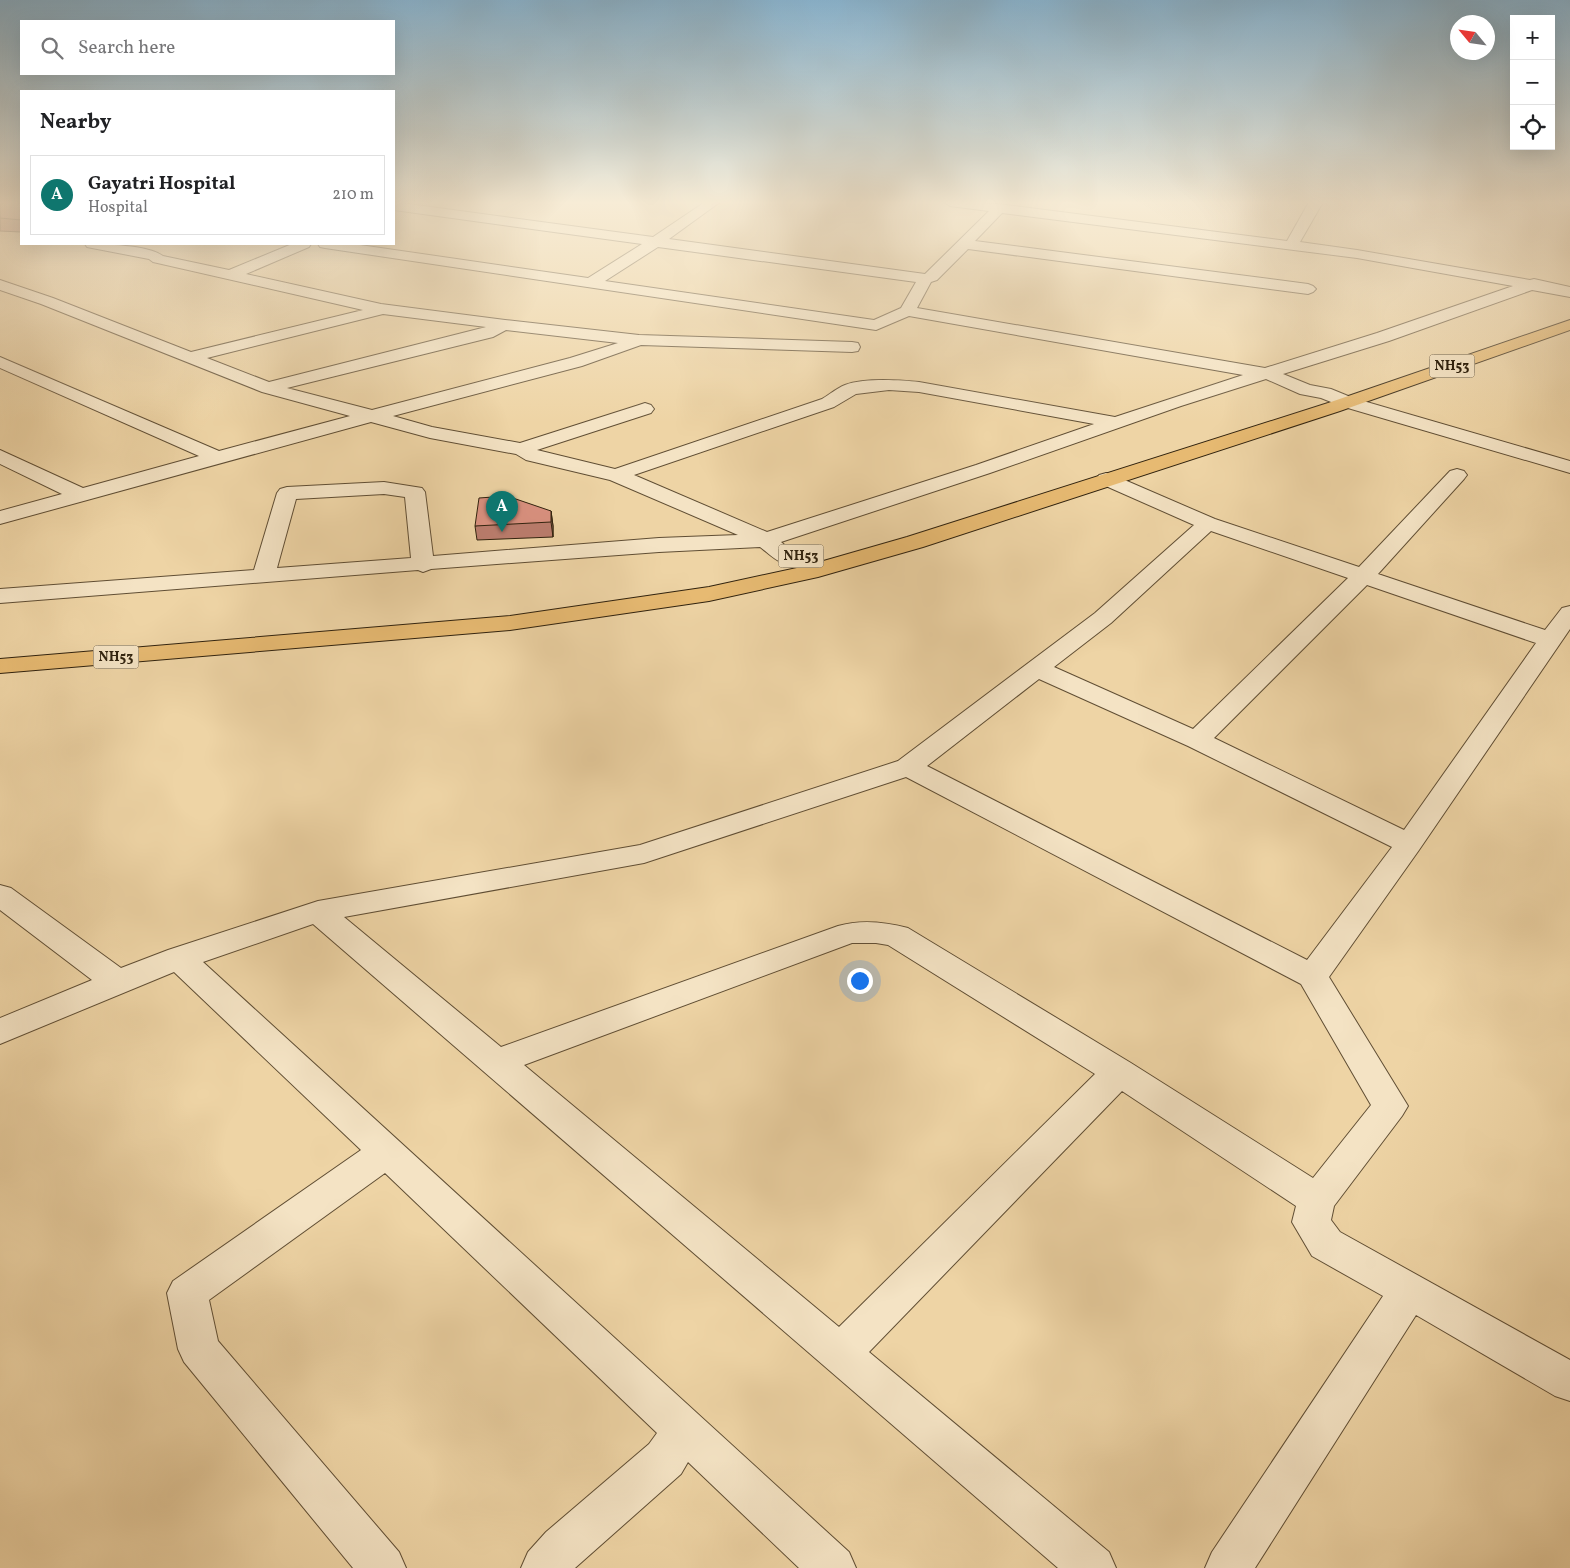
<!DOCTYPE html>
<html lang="en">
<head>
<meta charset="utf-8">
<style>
  body { margin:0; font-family:Vollkorn,serif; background:#f6f6f6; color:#202124 }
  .controls { position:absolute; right:15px; top:15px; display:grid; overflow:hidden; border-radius:0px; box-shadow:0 5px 20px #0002 }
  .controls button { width:45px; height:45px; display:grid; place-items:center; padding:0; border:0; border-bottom:1px solid #e0e0e0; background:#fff; color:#202124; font:25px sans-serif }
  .compass { position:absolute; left:1450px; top:15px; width:45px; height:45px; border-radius:50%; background:#fff; box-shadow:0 5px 20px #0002; rotate:299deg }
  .you { position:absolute; left:859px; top:980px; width:18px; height:18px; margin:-12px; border:4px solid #fff; border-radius:50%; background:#1a73e8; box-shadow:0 0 0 8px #1a73e833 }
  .badge { display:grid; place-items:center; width:32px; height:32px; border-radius:50%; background:#0f766e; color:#fff; font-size:16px; font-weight:700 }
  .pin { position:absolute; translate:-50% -41px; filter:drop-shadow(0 1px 2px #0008) }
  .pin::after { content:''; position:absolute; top:26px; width:18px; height:15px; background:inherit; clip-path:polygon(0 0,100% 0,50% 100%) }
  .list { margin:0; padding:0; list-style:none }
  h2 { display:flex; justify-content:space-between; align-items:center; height:65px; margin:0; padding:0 20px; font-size:21px }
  h2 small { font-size:16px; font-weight:400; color:#757577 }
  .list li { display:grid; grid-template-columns:32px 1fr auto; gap:15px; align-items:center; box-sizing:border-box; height:80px; margin:0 10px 10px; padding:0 10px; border:1px solid #e0e0e0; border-radius:0px }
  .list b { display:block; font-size:19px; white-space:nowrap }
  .list p { margin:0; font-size:16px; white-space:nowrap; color:#757577 }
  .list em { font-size:16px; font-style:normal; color:#757577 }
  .icon { flex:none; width:28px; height:28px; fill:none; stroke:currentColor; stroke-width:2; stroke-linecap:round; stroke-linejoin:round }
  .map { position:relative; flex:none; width:1570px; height:1568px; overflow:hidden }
  .search { position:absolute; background:#fff; box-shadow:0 5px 20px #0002; left:20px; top:20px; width:375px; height:55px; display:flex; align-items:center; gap:12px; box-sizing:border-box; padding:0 18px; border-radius:0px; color:#757577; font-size:19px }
  .panel { position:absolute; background:#fff; box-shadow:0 5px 20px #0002; left:20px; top:90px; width:375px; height:155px; border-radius:0px }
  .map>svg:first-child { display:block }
</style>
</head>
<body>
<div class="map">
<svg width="1570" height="1568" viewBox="0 0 1570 1568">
  <rect width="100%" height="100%" fill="#eed4a5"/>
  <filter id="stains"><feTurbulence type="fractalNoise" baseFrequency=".004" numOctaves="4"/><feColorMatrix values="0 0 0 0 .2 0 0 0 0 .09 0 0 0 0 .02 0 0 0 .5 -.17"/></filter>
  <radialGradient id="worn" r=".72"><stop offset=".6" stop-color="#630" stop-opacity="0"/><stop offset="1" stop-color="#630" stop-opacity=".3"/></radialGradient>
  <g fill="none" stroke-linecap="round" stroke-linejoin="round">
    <!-- minor casing -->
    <g stroke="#604e34" stroke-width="2">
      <g id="minor">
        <path d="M 394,202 L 653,237 L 705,202 L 720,202 L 669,239 L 925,274 L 989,211 L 950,206 L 944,202 L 999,204 L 1287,241 L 1309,202 L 1323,202 L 1300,242 L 1357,250 L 1530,280 L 1534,279 L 1570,287 L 1570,297 L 1532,290 L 1389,341 L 1283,374 L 1310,385 L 1331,389 L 1353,398 L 1570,461 L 1570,473 L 1341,406 L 1321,398 L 1300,394 L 1266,379 L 1181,406 L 990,473 L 781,542 L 801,559 L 798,564 C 782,568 772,556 760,547 L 659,552 L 431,569 L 423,572 L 418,570 L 0,603 L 0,589 L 254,570 L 277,493 L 280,489 L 287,487 L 384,482 L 422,488 L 425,492 L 433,556 L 659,538 L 738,535 L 610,480 L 526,460 L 516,454 L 430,438 L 371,422 L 0,524 L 0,511 L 62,494 L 0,464 L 0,450 L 83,488 L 199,456 L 0,368 L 0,357 L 219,451 L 350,416 L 262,392 L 41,304 L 0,290 L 0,280 L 53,298 L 191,352 L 363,310 L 153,262 L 149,259 L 92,248 L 87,247 L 85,244 C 104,244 148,245 163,256 L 229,270 L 292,244 L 311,244 L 309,247 L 246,274 L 381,304 L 505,320 L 639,335 L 852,342 L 858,343 L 860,347 L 858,351 L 852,352 L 641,345 L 582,366 L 393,416 L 432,427 L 520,443 L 639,405 L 645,403 L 651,405 L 654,409 L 651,413 L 537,450 L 615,469 L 822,399 C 829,395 837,388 845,385 C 864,378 899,380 919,382 L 1115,417 L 1243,375 L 909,316 L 876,330 L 325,248 L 320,247 L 318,244 L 353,244 L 588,278 L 642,244 L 394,210 ZM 1002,213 L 1357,258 L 1513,286 L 1377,333 L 1265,368 L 917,308 L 931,282 L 937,280 L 968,249 L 1308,294 L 1313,292 L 1316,289 L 1313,286 L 1308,284 L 975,241 ZM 658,247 L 916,282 L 901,308 L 874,320 L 605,281 ZM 383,314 L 486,327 L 269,382 L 207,358 ZM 506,330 L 618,343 L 570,358 L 372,410 L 287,388 L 493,337 ZM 889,390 L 919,392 L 1094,424 L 976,465 L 767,532 L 634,475 L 834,407 L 856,394 ZM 384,494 L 405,497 L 411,558 L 277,568 L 296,499 Z"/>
        <path d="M 1457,469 L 1464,471 L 1467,475 L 1464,479 L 1378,574 L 1545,630 L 1562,608 L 1570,606 L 1570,629 L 1419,850 L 1329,977 L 1408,1106 L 1402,1116 L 1334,1206 L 1331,1220 L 1340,1232 L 1570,1360 L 1570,1401 L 1555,1396 L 1416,1315 L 1255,1568 L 1205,1568 L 1212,1552 L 1383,1296 L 1312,1256 L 1292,1222 L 1296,1206 L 1122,1091 L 869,1352 L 1109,1552 L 1116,1568 L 1058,1568 L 313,924 L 203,962 L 849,1552 L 856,1568 L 799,1568 L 688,1462 L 681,1474 L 575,1568 L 521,1568 L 528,1552 L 546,1532 L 649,1444 L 657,1433 L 385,1173 L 209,1300 L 218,1341 L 399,1552 L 406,1568 L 353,1568 L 184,1362 L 178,1349 L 167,1293 L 173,1281 L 361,1150 L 174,972 L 0,1044 L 0,1018 L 92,980 L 0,910 L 0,885 L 11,888 L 121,968 L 168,950 L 318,901 L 640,845 L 898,761 L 1095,613 L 1194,525 L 1099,483 L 1096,479 L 1099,475 L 1106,473 L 1113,475 L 1215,519 L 1359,567 L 1450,471 ZM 1211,531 L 1348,578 L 1193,729 L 1054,667 L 1111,623 ZM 1367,585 L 1536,643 L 1404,830 L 1214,738 ZM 1039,679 L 1188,746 L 1392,847 L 1307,960 L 927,766 ZM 906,777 L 1301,984 L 1371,1105 L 1313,1178 L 1131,1063 L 908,928 C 885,922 862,919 838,926 L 501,1047 L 344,917 L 644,863 ZM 852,943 L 876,943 L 888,945 L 1095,1074 L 839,1327 L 524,1065 Z"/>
      </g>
    </g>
    <!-- highway casing -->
    <g stroke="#30220e" stroke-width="2">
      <polygon id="highway" points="1570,320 1570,330 1340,411 923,547 818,577 709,601 510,630 0,673 0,659 510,616 709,587 806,566 907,537 1328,403"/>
    </g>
    <!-- minor -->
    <use href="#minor" fill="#f4e3c4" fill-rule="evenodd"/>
    <!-- highway -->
    <use href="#highway" fill="#e7ba72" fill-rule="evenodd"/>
  </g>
  <!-- wall -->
  <g fill="#bb7d6e" stroke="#30220e">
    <polygon points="0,202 21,202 21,232 0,231"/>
    <polygon points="551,511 553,526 553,537 477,540 475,526"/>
  </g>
  <!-- shaded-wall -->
  <polygon fill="#99665a" stroke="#30220e" points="551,511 553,526 553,537 551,522"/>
  <!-- building -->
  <g fill="#da9180" stroke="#30220e">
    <polygon points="7,202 21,202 21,220 0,218 0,205"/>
    <polygon points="507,496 551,511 551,522 475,526 479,498"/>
  </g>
  <!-- sky -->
  <linearGradient id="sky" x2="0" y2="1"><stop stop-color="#89b5d1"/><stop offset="0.48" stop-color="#f7ecd6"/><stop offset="1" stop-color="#f7ecd6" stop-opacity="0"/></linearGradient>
  <rect width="1570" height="422" fill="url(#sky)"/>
  <g text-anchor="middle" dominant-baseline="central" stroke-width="4.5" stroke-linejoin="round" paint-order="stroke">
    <!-- shield labels -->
    <g fill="#f4e3c4" stroke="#6b5c45" stroke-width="1">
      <rect x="1429.5" y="354.5" width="45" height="23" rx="4"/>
      <rect x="778.5" y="544.5" width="45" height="23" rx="4"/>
      <rect x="93.5" y="645.5" width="45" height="23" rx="4"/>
    </g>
    <g font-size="14" font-weight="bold" fill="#30220e">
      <text x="1452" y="366">NH53</text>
      <text x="801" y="556">NH53</text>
      <text x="116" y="657">NH53</text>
    </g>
  </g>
  <rect width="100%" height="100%" filter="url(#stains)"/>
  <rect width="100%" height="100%" fill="url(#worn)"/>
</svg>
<div class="controls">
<button>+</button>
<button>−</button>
<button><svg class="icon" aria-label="locate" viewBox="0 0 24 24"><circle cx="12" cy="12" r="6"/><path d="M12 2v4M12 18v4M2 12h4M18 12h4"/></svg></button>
</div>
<svg class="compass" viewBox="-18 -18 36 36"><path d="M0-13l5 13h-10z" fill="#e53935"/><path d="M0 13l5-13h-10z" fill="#757577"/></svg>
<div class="you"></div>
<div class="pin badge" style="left:502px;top:532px">A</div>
<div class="search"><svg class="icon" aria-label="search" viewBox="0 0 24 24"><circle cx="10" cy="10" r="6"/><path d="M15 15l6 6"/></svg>Search here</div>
<section class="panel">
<h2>Nearby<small></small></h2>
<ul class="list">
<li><span class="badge">A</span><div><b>Gayatri Hospital</b><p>Hospital</p></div><em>210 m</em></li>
</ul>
</section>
</div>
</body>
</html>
